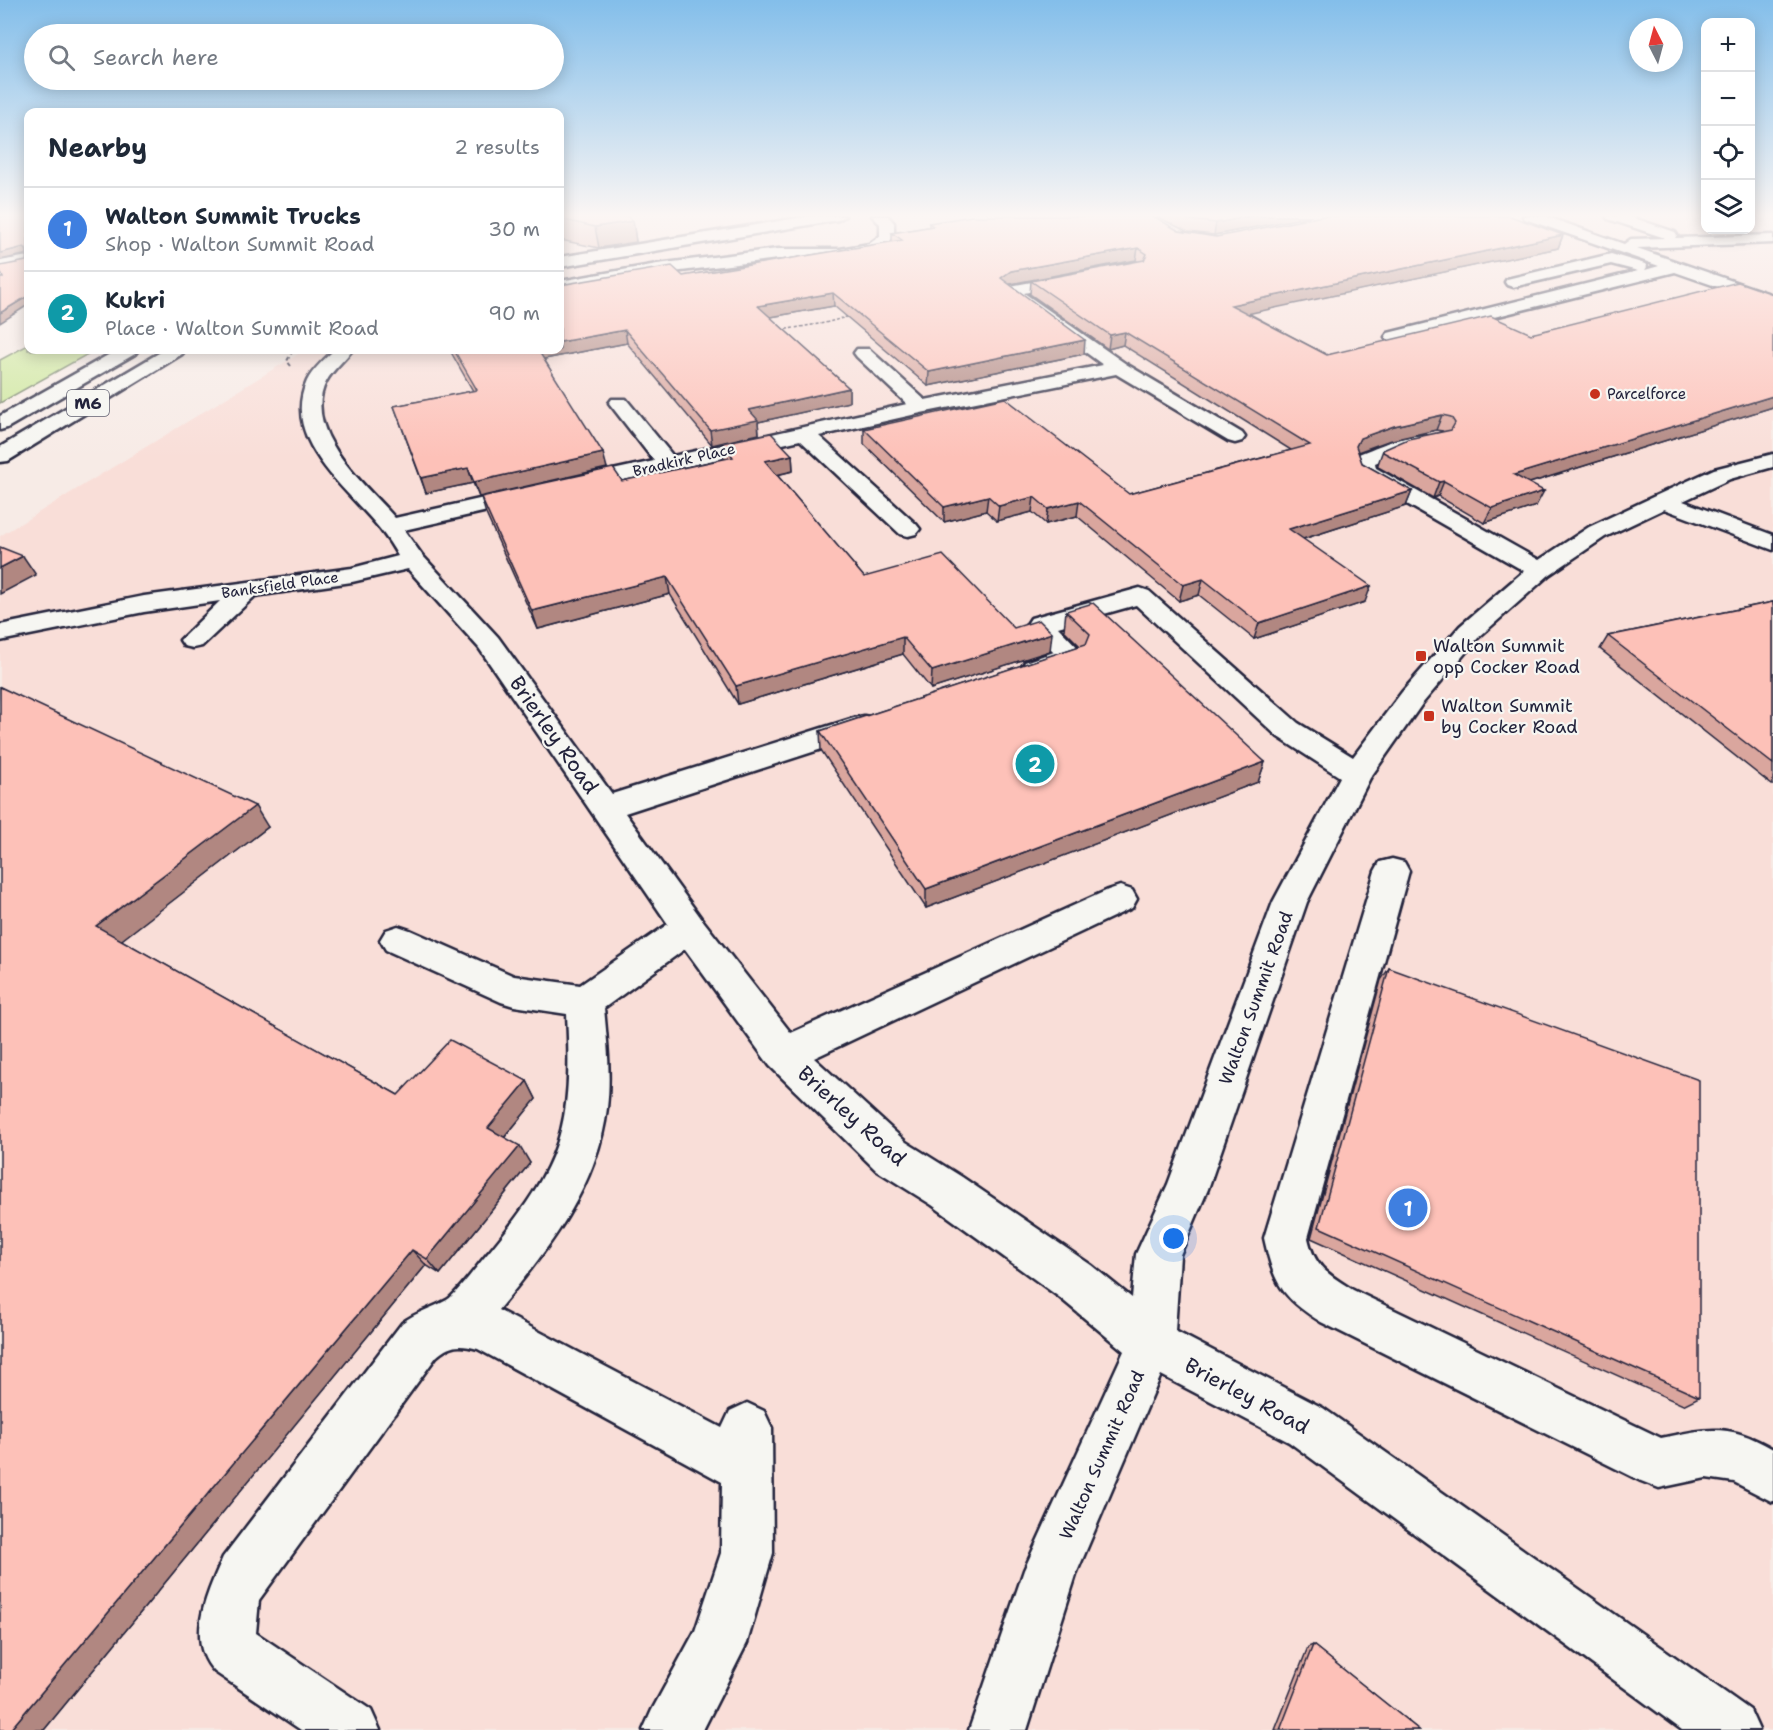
<!DOCTYPE html>
<html lang="en">
<head>
<meta charset="utf-8">
<style>
  body { margin:0; font-family:"Shantell Sans",sans-serif; background:#f2f2f3; color:#1f2937 }
  .controls { position:absolute; right:18px; top:18px; display:grid; overflow:hidden; border-radius:12px; box-shadow:0 3px 15px #0003 }
  .controls button { width:54px; height:54px; display:grid; place-items:center; padding:0; border:0; border-bottom:2px solid #e0e1e3; background:#fff; color:#1f2937; font:30px sans-serif }
  .compass { position:absolute; left:1629px; top:18px; width:54px; height:54px; border-radius:50%; background:#fff; box-shadow:0 3px 15px #0003; rotate:354deg }
  .you { position:absolute; left:1174px; top:1239px; width:21px; height:21px; margin:-15px; border:4px solid #fff; border-radius:50%; background:#1a73e8; box-shadow:0 0 0 9px #1a73e833 }
  .badge { display:grid; place-items:center; width:39px; height:39px; border-radius:50%; background:#b45309; color:#fff; font-size:20px; font-weight:700 }
  .pin { position:absolute; translate:-50% -50%; border:3px solid #fff; box-shadow:0 2px 6px #0006 }
  .list { margin:0; padding:0; list-style:none }
  h2 { display:flex; justify-content:space-between; align-items:center; height:78px; margin:0; padding:0 24px; font-size:26px }
  h2 small { font-size:20px; font-weight:400; color:#747a83 }
  .list li { display:grid; grid-template-columns:39px 1fr auto; gap:18px; align-items:center; box-sizing:border-box; height:84px; padding:0 24px; border-top:2px solid #e0e1e3 }
  .list b { display:block; font-size:22px; white-space:nowrap }
  .list p { margin:0; font-size:20px; white-space:nowrap; color:#747a83 }
  .list em { font-size:20px; font-style:normal; color:#747a83 }
  .icon { flex:none; width:33px; height:33px; fill:none; stroke:currentColor; stroke-width:2; stroke-linecap:round; stroke-linejoin:round }
  .map { position:relative; flex:none; width:1773px; height:1730px; overflow:hidden }
  .search { position:absolute; background:#fff; box-shadow:0 3px 15px #0003; left:24px; top:24px; width:540px; height:66px; display:flex; align-items:center; gap:15px; box-sizing:border-box; padding:0 21px; border-radius:33px; color:#747a83; font-size:22px }
  .panel { position:absolute; background:#fff; box-shadow:0 3px 15px #0003; left:24px; top:108px; width:540px; height:246px; border-radius:12px }
  .map>svg:first-child { display:block }
</style>
</head>
<body>
<div class="map">
<svg width="1773" height="1730" viewBox="0 0 1773 1730">
  <rect width="100%" height="100%" fill="#f7ebe6"/>
  <filter id="ink" filterUnits="userSpaceOnUse"><feTurbulence type="fractalNoise" baseFrequency=".0167" numOctaves="2"/><feDisplacementMap in="SourceGraphic" scale="12" xChannelSelector="R" yChannelSelector="G"/><feConvolveMatrix kernelMatrix="1 2 1 2 8 2 1 2 1" color-interpolation-filters="sRGB"/></filter>
  <g filter="url(#ink)">
    <!-- built -->
    <polygon fill="#f9ded8" points="560,216 1705,216 1706,230 1750,230 1751,216 1773,216 1773,1730 0,1730 0,536 305,350 560,350"/>
    <!-- green -->
    <polygon fill="#cee89e" stroke="#78856c" stroke-width="1.5" points="28,345 28,350 95,350 0,403 0,360"/>
    <g fill="none" stroke-linecap="round" stroke-linejoin="round">
      <!-- minor casing -->
      <g stroke="#22223b" stroke-width="5">
        <g id="minor">
          <polygon points="810,216 845,216 838,220 560,267 560,257"/>
          <polygon points="872,216 888,216 894,223 894,237 879,251 874,253 840,259 778,259 657,274 560,291 560,281 657,264 778,249 840,249 869,244 880,236 880,224"/>
          <polygon points="1523,216 1545,216 1624,244 1631,239 1665,238 1608,219 1606,216 1628,216 1675,232 1677,235 1675,238 1773,235 1773,243 1637,248 1773,295 1773,306 1675,272 1394,342 1388,341 1385,337 1388,333 1638,271 1611,264 1513,287 1507,285 1505,282 1507,279 1611,254 1645,264 1647,267 1645,270 1659,266 1525,219"/>
          <polygon points="28,256 28,266 0,271 0,261"/>
          <polygon points="1075,274 1081,276 1083,279 1081,282 1024,293 1126,364 1242,433 1245,437 1242,441 1235,443 1228,441 1116,374 921,413 819,436 916,524 920,529 916,534 908,536 900,534 800,440 575,492 567,490 564,485 567,480 654,461 609,403 612,399 626,399 673,456 907,404 857,357 854,353 857,349 869,349 925,400 1103,365 1002,291 1010,286"/>
          <path d="M 334,350 L 352,350 C 344,361 332,370 326,382 C 301,432 366,485 395,518 L 528,488 L 536,490 L 539,495 L 536,500 L 404,530 L 422,555 L 498,637 L 612,794 L 854,718 L 864,716 L 874,718 L 878,725 L 874,732 L 625,813 L 701,918 L 791,1033 L 1108,890 L 1120,886 L 1132,890 L 1137,899 L 1132,908 L 814,1058 L 906,1142 L 962,1177 L 1091,1265 L 1132,1298 L 1136,1254 L 1168,1184 L 1273,902 L 1340,777 L 1278,737 L 1136,605 L 1058,627 L 1085,655 L 1082,661 L 1035,676 L 1025,674 L 1021,668 L 1025,662 L 1054,652 L 1027,624 L 1031,618 L 1140,588 L 1149,591 L 1298,723 L 1353,757 L 1402,692 L 1460,626 L 1524,571 L 1358,476 L 1353,460 L 1356,455 C 1378,447 1408,431 1431,437 L 1434,441 L 1431,445 L 1402,452 L 1375,463 L 1376,468 L 1539,560 L 1589,527 L 1655,496 L 1714,469 L 1773,454 L 1773,467 L 1730,479 L 1683,501 L 1773,535 L 1773,550 L 1664,509 L 1605,537 L 1549,575 L 1478,638 L 1422,704 L 1370,778 L 1307,902 L 1208,1189 L 1180,1255 L 1175,1331 L 1323,1408 L 1750,1710 L 1759,1730 L 1682,1730 L 1289,1442 L 1161,1375 L 1077,1572 L 1027,1730 L 969,1730 L 1024,1570 L 1124,1351 L 1059,1297 L 932,1205 L 876,1170 L 770,1066 L 685,949 L 604,1008 C 607,1041 611,1075 607,1108 C 598,1187 547,1251 498,1310 L 722,1428 L 730,1411 L 747,1403 L 764,1411 L 772,1428 L 773,1553 L 747,1643 L 703,1730 L 643,1730 L 652,1710 L 695,1631 L 721,1553 L 722,1482 L 478,1349 C 460,1344 450,1344 436,1357 L 259,1600 L 256,1633 L 371,1710 L 380,1730 L 301,1730 L 215,1672 C 184,1640 208,1592 223,1557 L 402,1323 C 416,1312 431,1309 447,1300 C 456,1295 480,1262 489,1252 C 562,1164 573,1127 567,1014 L 514,1006 L 501,1002 L 386,950 L 380,940 L 386,930 L 398,926 L 410,930 L 514,976 L 580,985 L 668,924 L 479,648 L 408,569 L 352,582 L 255,596 L 202,646 L 193,648 L 184,646 L 180,640 L 220,601 L 144,612 L 0,641 L 0,625 L 144,596 L 352,568 L 398,556 C 393,547 387,538 380,529 C 348,489 280,440 307,381 C 312,370 325,359 334,350 Z"/>
          <path d="M 1392,859 L 1404,862 L 1409,871 L 1308,1238 C 1315,1268 1328,1274 1353,1290 L 1661,1438 C 1708,1428 1729,1423 1773,1449 L 1773,1502 L 1734,1482 L 1706,1478 L 1659,1488 L 1641,1481 L 1321,1322 C 1281,1297 1274,1283 1264,1238 L 1375,871 L 1380,862 Z"/>
        </g>
      </g>
      <!-- highway casing -->
      <g stroke="#22223b" stroke-width="5">
        <g id="highway">
          <polygon points="117,350 138,350 135,354 7,428 0,430 0,416"/>
          <polygon points="164,350 185,350 182,354 8,461 0,462 0,447"/>
        </g>
      </g>
      <!-- path-far1 -->
      <polyline stroke="#22223b" stroke-width="1.5" stroke-dasharray="3 2" stroke-linecap="butt" points="781,330 825,323 850,316"/>
      <!-- path -->
      <polyline stroke="#22223b" stroke-width="2" stroke-dasharray="4 3" stroke-linecap="butt" points="291,366 287,361 293,350"/>
      <!-- minor -->
      <use href="#minor" fill="#f6f6f2" fill-rule="evenodd"/>
      <!-- highway -->
      <use href="#highway" fill="#f6f6f2" fill-rule="evenodd"/>
    </g>
    <!-- wall -->
    <g fill="#daa69e" stroke="#22223b" stroke-width="1.5">
      <polygon points="560,216 633,221 636,242 599,248 560,240"/>
      <polygon points="1156,216 1312,216 1214,235 1188,232"/>
      <polygon points="929,223 1179,231 1216,237 1563,235 1558,248 1248,313 1327,355 1531,334 1773,294 1773,407 1529,483 1536,506 1484,523 1438,496 1433,498 1378,467 1378,464 1383,450 1443,431 1436,430 1388,441 1358,452 1362,463 1412,491 1406,506 1303,539 1365,602 1254,639 1199,595 1179,601 1077,516 1046,524 1032,512 997,521 986,511 944,522 864,444 864,429 1129,494 1291,450 1123,345 1108,349 1030,294 1031,281 1137,261 1136,260 1009,284 1084,354 928,386 834,306 770,317 849,388 849,402 758,422 759,434 712,445 627,343 544,359 607,468 479,497 473,483 426,493 394,406 473,391 452,354 451,350 560,350 683,276 892,242 892,233 929,227"/>
      <polygon points="722,443 792,455 793,471 777,475 864,577 1014,628 1050,651 931,689 903,654 738,704 670,594 538,629 486,514 481,497 622,481 724,459"/>
      <polygon points="1773,602 1773,785 1772,785 1600,649 1608,636"/>
      <polygon points="1066,611 1265,762 1258,782 926,908 821,750 820,731 1080,646 1064,630"/>
      <polygon points="0,687 268,827 121,940 398,1095 527,1081 536,1099 505,1137 530,1163 440,1274 426,1265 44,1730"/>
      <polygon points="1389,968 1699,1397 1683,1405 1311,1238 1381,980"/>
      <polygon points="1313,1645 1419,1730 1275,1730 1308,1647"/>
    </g>
    <!-- shaded-wall -->
    <g fill="#b18781" stroke="#22223b" stroke-width="1.5">
      <polygon points="1252,216 1312,216 1214,235 1216,223"/>
      <polygon points="633,221 636,242 599,248 595,227"/>
      <polygon points="1563,235 1558,248 1228,318 1231,305"/>
      <polygon points="24,247 28,254 0,260 0,253"/>
      <polygon points="1138,248 1136,260 1010,284 1000,291 1001,278 1011,271"/>
      <polygon points="833,293 834,306 759,319 758,306"/>
      <polygon points="28,296 28,305 0,323 0,313"/>
      <polygon points="625,330 627,343 539,360 537,350 560,350 560,342"/>
      <polygon points="1125,332 1123,345 1108,349 1110,335"/>
      <polygon points="1085,340 1084,354 928,386 929,372"/>
      <polygon points="849,388 849,402 758,422 759,434 712,445 710,430 749,410"/>
      <polygon points="1773,396 1773,407 1507,490 1514,475"/>
      <polygon points="1442,415 1436,430 1388,441 1355,453 1356,446 1360,438 1394,426"/>
      <polygon points="603,453 607,468 479,497 474,482"/>
      <polygon points="792,455 793,471 767,477 765,461"/>
      <polygon points="468,468 473,483 426,493 421,478"/>
      <polygon points="1444,481 1438,496 1433,498 1439,482"/>
      <polygon points="1412,491 1406,506 1284,545 1289,529"/>
      <polygon points="1544,491 1536,506 1484,523 1492,508"/>
      <polygon points="988,496 986,511 944,522 944,507"/>
      <polygon points="1034,497 1032,512 997,521 999,506"/>
      <polygon points="1079,501 1077,516 1046,524 1048,509"/>
      <polygon points="23,556 36,575 0,594 0,568"/>
      <polygon points="667,577 670,594 538,629 532,611"/>
      <polygon points="1203,579 1199,595 1179,601 1183,585"/>
      <polygon points="1371,586 1365,602 1254,639 1259,623"/>
      <polygon points="1052,633 1050,651 931,689 932,671"/>
      <polygon points="903,637 903,654 738,704 736,686"/>
      <polygon points="1265,762 1258,782 926,908 926,889"/>
      <polygon points="255,806 268,827 114,946 96,926"/>
      <polygon points="527,1081 536,1099 498,1145 488,1128"/>
      <polygon points="520,1146 530,1163 440,1274 427,1259"/>
      <polygon points="412,1250 426,1265 44,1730 10,1730"/>
    </g>
    <!-- building -->
    <g fill="#fdc1b8" stroke="#22223b" stroke-width="1.5">
      <polygon points="0,216 28,216 28,296 0,313 0,278 3,278 0,270 0,266 26,261 27,249 24,247 0,253"/>
      <polygon points="560,216 628,216 633,221 595,227 560,219"/>
      <polygon points="972,216 1153,216 1179,231 1216,237 1323,216 1510,216 1563,235 1231,305 1327,355 1491,316 1531,334 1738,282 1773,294 1773,396 1514,475 1544,491 1492,508 1444,481 1439,482 1383,452 1383,450 1408,439 1451,430 1455,423 1451,417 1442,415 1394,426 1360,438 1356,446 1362,463 1412,491 1289,529 1371,586 1259,623 1203,579 1183,585 1079,501 1048,509 1034,497 999,506 988,496 944,507 864,429 1005,398 1129,494 1310,445 1125,332 1110,335 1031,281 1144,260 1147,254 1138,248 1011,271 1001,278 1085,340 929,372 833,293 758,306 849,388 749,410 758,420 710,430 625,330 560,342 560,285 672,266 683,276 902,240 892,233 933,226 929,223"/>
      <polygon points="1182,216 1252,216 1216,223 1190,220"/>
      <polygon points="454,350 538,350 603,453 474,482 468,468 421,478 394,406 477,390"/>
      <polygon points="771,433 792,455 765,461 864,577 943,555 1014,628 1039,620 1052,633 932,671 903,637 736,686 667,577 532,611 481,497 613,468 622,481 733,457 722,443"/>
      <polygon points="0,547 23,556 0,568"/>
      <polygon points="1773,602 1773,764 1608,636"/>
      <polygon points="1093,603 1265,762 926,889 820,731 1086,644 1090,634 1066,611"/>
      <polygon points="0,687 255,806 96,926 398,1095 450,1040 527,1081 488,1128 520,1146 427,1259 412,1250 10,1730 0,1730"/>
      <polygon points="1389,968 1699,1080 1699,1397 1319,1227"/>
      <polygon points="1313,1645 1419,1730 1280,1730"/>
    </g>
  </g>
  <!-- sky -->
  <linearGradient id="sky" x2="0" y2="1"><stop stop-color="#83beea"/><stop offset="0.47" stop-color="#fbf6f4"/><stop offset="1" stop-color="#fbf6f4" stop-opacity="0"/></linearGradient>
  <rect width="1773" height="458" fill="url(#sky)"/>
  <!-- markers -->
  <g fill="#c8321e" stroke="#f6f6f2" stroke-width="2">
    <circle cx="1595" cy="394" r="6"/>
    <rect x="1415" y="650" width="12" height="12" rx="3"/>
    <rect x="1423" y="710" width="12" height="12" rx="3"/>
  </g>
  <g text-anchor="middle" dominant-baseline="central" stroke-width="4.5" stroke-linejoin="round" paint-order="stroke">
    <!-- far-poi labels -->
    <g font-size="15" fill="#22223b" stroke="#f6f6f2" text-anchor="start">
      <text x="1607" y="394">Parcelforce</text>
    </g>
    <!-- far-street labels -->
    <g font-size="15" fill="#22223b" stroke="#f6f6f2">
      <text transform="translate(684 460) rotate(-13)">Bradkirk Place</text>
      <text transform="translate(280 585) rotate(-8)">Banksfield Place</text>
    </g>
    <!-- shield labels -->
    <rect fill="#f6f6f2" stroke="#626272" stroke-width="1.5" x="67" y="390" width="42" height="26" rx="4.5"/>
    <g font-size="16" font-weight="bold" fill="#22223b">
      <text x="88" y="403">M6</text>
    </g>
    <!-- poi labels -->
    <g font-size="18" fill="#22223b" stroke="#f6f6f2" text-anchor="start">
      <text x="1433" y="646">Walton Summit<tspan x="1433" dy="21">opp Cocker Road</tspan></text>
      <text x="1441" y="706">Walton Summit<tspan x="1441" dy="21">by Cocker Road</tspan></text>
    </g>
    <!-- street labels -->
    <g font-size="18" fill="#22223b" stroke="#f6f6f2">
      <text transform="translate(1256 998) rotate(-70)">Walton Summit Road</text>
      <text transform="translate(1102 1455) rotate(-66)">Walton Summit Road</text>
    </g>
    <!-- near-street labels -->
    <g font-size="21" fill="#22223b" stroke="#f6f6f2">
      <text transform="translate(554 735) rotate(55)">Brierley Road</text>
      <text transform="translate(852 1116) rotate(42)">Brierley Road</text>
      <text transform="translate(1247 1396) rotate(28)">Brierley Road</text>
    </g>
  </g>
</svg>
<div class="controls">
<button>+</button>
<button>−</button>
<button><svg class="icon" aria-label="locate" viewBox="0 0 24 24"><circle cx="12" cy="12" r="6"/><path d="M12 2v4M12 18v4M2 12h4M18 12h4"/></svg></button>
<button><svg class="icon" aria-label="layers" viewBox="0 0 24 24"><path d="M12 4l9 5-9 5-9-5zM3 14l9 5 9-5"/></svg></button>
</div>
<svg class="compass" viewBox="-18 -18 36 36"><path d="M0-13l5 13h-10z" fill="#e53935"/><path d="M0 13l5-13h-10z" fill="#747a83"/></svg>
<div class="you"></div>
<div class="pin badge" style="left:1408px;top:1208px;background:#3f7fe0">1</div>
<div class="pin badge" style="left:1035px;top:764px;background:#0f9aa8">2</div>
<div class="search"><svg class="icon" aria-label="search" viewBox="0 0 24 24"><circle cx="10" cy="10" r="6"/><path d="M15 15l6 6"/></svg>Search here</div>
<section class="panel">
<h2>Nearby<small>2 results</small></h2>
<ul class="list">
<li><span class="badge" style="background:#3f7fe0">1</span><div><b>Walton Summit Trucks</b><p>Shop · Walton Summit Road</p></div><em>30 m</em></li>
<li><span class="badge" style="background:#0f9aa8">2</span><div><b>Kukri</b><p>Place · Walton Summit Road</p></div><em>90 m</em></li>
</ul>
</section>
</div>
</body>
</html>
